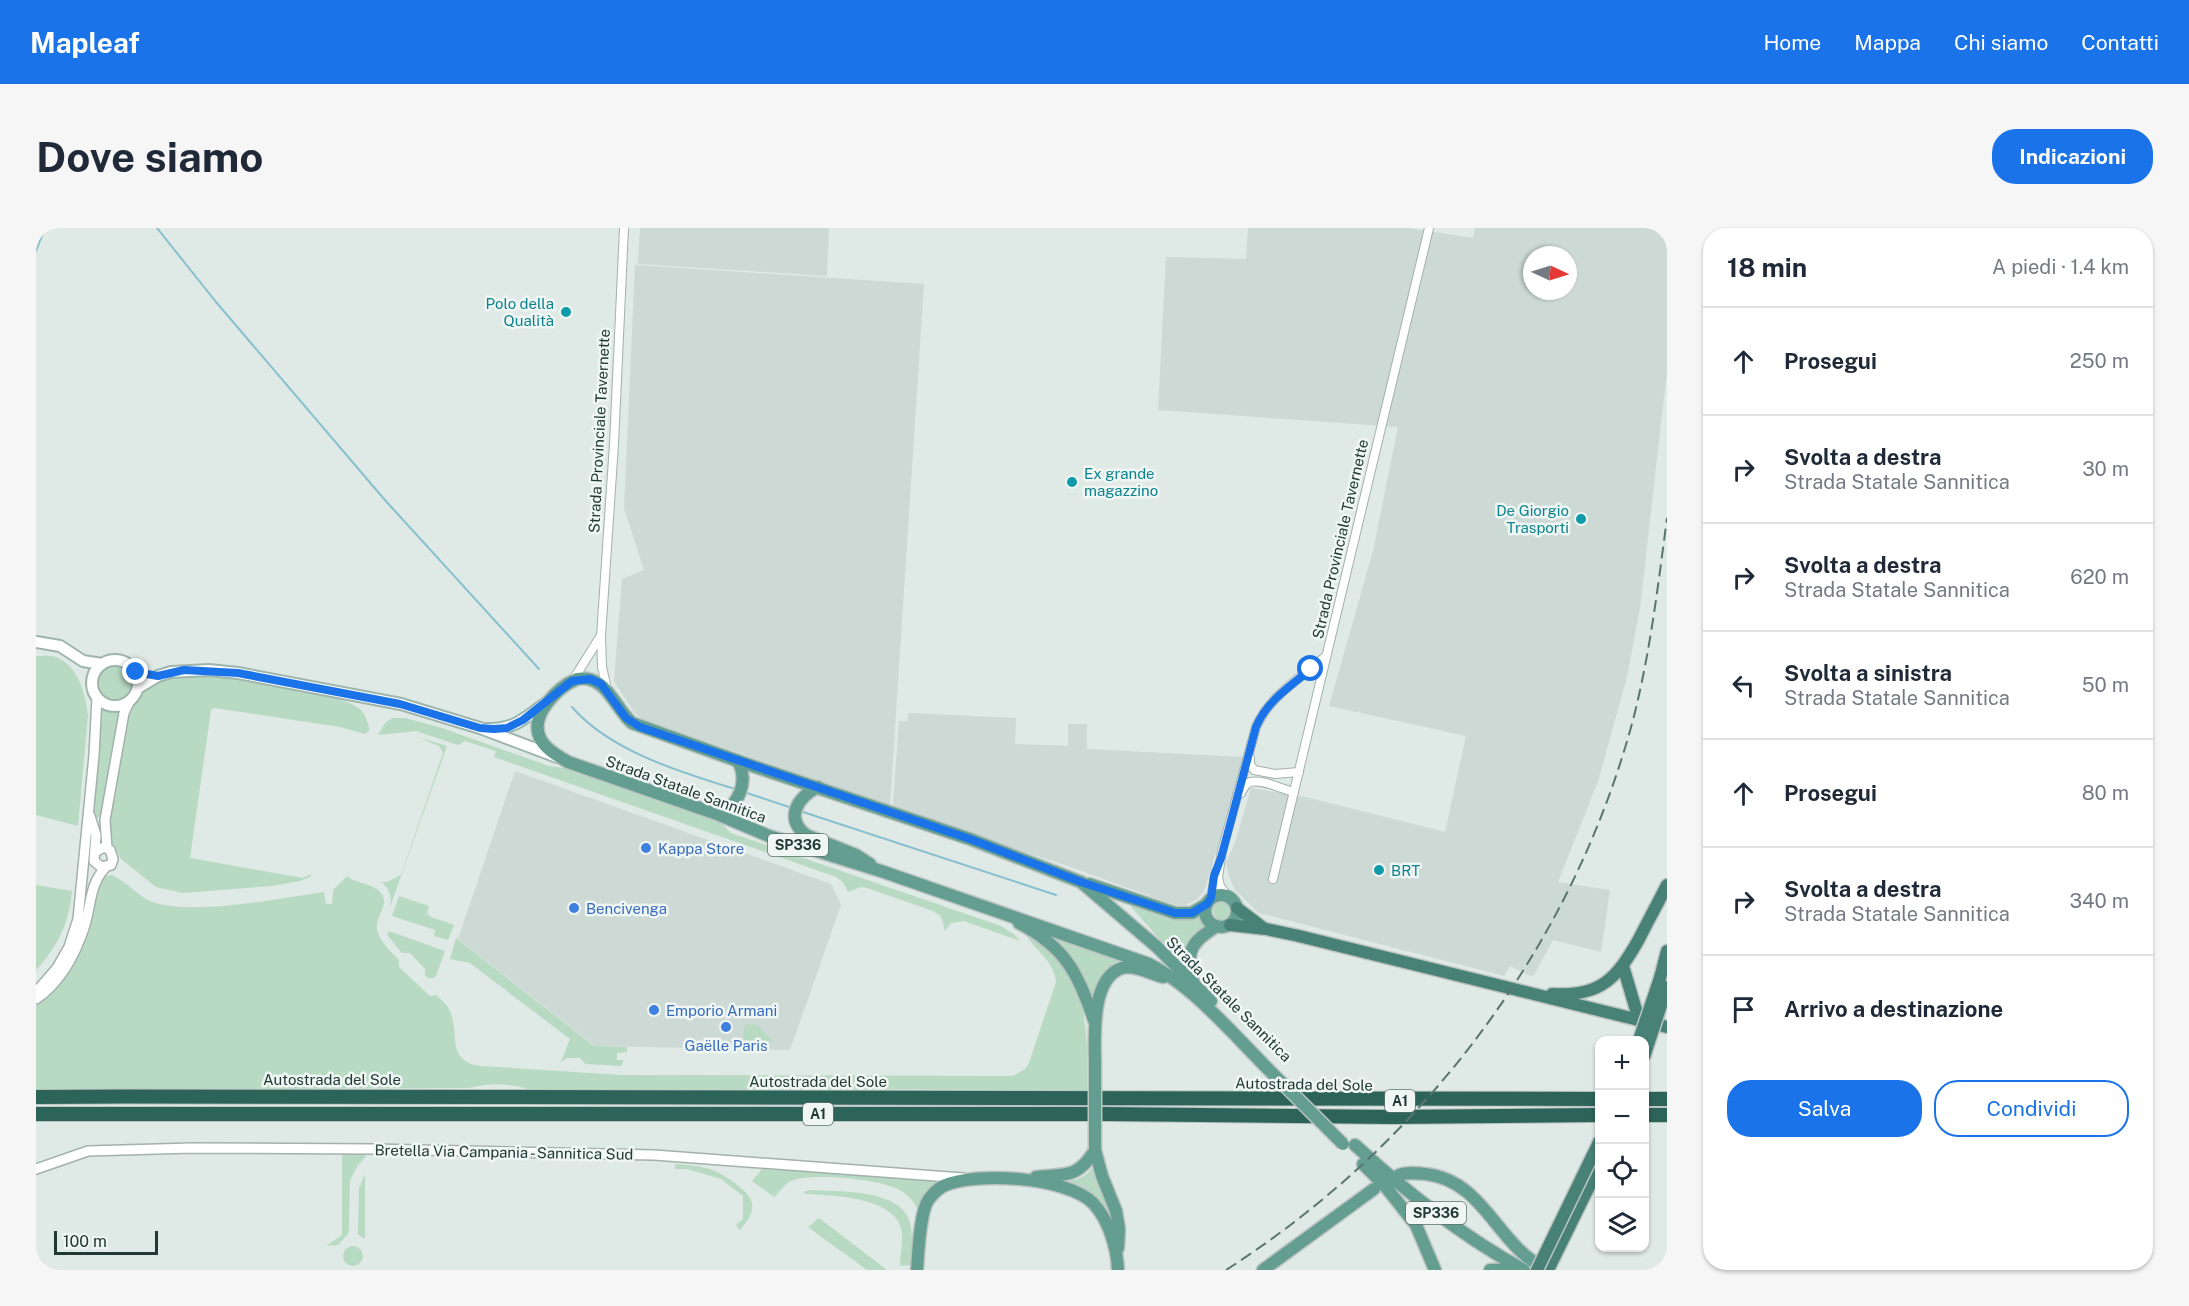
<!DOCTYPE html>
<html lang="it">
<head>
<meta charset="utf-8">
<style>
  body { margin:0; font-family:"Public Sans",sans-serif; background:#f6f6f7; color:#1f2937 }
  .controls { position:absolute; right:18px; bottom:18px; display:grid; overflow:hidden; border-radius:12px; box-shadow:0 2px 4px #0004 }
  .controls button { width:54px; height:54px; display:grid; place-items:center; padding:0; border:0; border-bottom:2px solid #e0e1e3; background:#fff; color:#1f2937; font:30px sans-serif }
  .compass { position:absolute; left:1487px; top:18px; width:54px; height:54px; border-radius:50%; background:#fff; box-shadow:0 2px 4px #0004; rotate:94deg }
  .scale { position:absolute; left:18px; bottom:15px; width:104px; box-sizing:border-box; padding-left:6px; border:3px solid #203933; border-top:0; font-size:16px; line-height:21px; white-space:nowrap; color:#203933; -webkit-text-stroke:4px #eff6f3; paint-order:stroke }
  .stop { position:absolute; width:18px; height:18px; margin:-14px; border:4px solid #1a73e8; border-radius:50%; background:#fff }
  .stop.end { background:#1a73e8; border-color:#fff; box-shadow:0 2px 6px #0008 }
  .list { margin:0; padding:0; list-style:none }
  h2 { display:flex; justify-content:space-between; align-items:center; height:78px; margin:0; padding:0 24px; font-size:26px }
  h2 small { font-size:20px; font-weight:400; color:#747a83 }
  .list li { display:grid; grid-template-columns:39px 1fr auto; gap:18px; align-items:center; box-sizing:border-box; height:108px; padding:0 24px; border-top:2px solid #e0e1e3 }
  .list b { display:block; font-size:22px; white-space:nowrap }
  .list p { margin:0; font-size:20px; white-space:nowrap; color:#747a83 }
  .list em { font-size:20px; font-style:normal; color:#747a83 }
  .actions { display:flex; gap:12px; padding:18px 24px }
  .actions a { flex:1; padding:14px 0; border:2px solid #1a73e8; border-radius:24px; text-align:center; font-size:21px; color:#1a73e8 }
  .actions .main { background:#1a73e8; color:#fff }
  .icon { flex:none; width:33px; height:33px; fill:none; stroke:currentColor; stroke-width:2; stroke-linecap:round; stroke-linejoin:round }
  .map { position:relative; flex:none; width:1631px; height:1042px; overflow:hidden; border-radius:24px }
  header { display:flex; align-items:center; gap:36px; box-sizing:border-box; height:84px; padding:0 30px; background:#1a73e8; color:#fff }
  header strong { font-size:28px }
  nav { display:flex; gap:33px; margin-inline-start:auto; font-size:21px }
  .intro { display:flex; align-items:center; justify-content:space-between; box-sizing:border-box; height:144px; padding:0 36px }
  h1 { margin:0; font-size:42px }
  .button { padding:15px 27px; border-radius:24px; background:#1a73e8; color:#fff; font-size:21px; font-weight:700 }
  main { display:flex; gap:36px; padding:0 36px }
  aside { flex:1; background:#fff; border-radius:24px; box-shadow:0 2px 4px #0004 }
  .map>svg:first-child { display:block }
</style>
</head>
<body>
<header>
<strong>Mapleaf</strong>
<nav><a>Home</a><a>Mappa</a><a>Chi siamo</a><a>Contatti</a></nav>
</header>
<div class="intro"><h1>Dove siamo</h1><a class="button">Indicazioni</a></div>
<main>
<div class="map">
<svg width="1631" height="1042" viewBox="0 0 1631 1042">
  <rect width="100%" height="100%" fill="#dfe9e5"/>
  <!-- built -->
  <g fill="#cdd9d4" fill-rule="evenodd">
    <polygon points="604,0 793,0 791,48 602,36"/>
    <path d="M 1212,0 L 1372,0 L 1437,10 L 1439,0 L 1631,0 L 1631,143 L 1604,380 L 1591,449 L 1562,553 L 1522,654 L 1574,662 L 1565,724 L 1517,712 L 1497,749 L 1474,738 L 1468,748 L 1223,685 L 1199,662 L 1193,649 L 1190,634 L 1199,615 L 1215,560 L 1269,569 L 1409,604 L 1430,508 L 1293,478 L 1337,323 L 1362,199 L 1122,182 L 1130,29 L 1210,31 ZM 1496,27 L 1532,27 L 1532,63 L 1496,63 Z"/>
    <polygon points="599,37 888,56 854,577 608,492 599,486 578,453 586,351 608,342 588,280"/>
    <polygon points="872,485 980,490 979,516 1032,518 1032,496 1051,496 1051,521 1207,529 1197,571 1168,663 1161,671 1150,677 1139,677 1026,636 910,598 857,577 863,493 872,493"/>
    <polygon points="479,543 795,656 805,677 754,822 559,818 422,711"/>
  </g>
  <!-- green -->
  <g fill="#b8dac2">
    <path d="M 0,428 C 6,428 14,427 20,429 C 43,438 49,466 52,487 L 42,598 L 0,587 Z"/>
    <circle cx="79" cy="454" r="17"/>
    <path d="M 151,446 C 189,448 295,460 324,481 C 330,486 331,495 334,502 L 329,506 L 304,499 L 178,480 L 175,482 L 154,630 L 267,650 L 275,646 L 274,649 L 264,653 L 235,658 L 147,665 L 120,659 L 85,631 L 75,613 L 71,595 L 88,497 L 93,481 L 102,467 L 115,456 L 128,449 Z"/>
    <polygon points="65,477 75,482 84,481 65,587 62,590 58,589 56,574"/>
    <polygon points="356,490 369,490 406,500 513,538 543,542 681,591 695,605 965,698 979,707 984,713 928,693 915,695 909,703 905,688 897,683 831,660 825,659 812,664 807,654 800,649 458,529 460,523 429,513 422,517 380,503 342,507 349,495"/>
    <path d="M 382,509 L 411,518 L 353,682 C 356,671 355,661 345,654 L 351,654 L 365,647 L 407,525 L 403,518 Z"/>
    <path d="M 76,647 C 91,654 101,667 114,673 C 153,689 245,670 288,664 L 290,676 L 296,676 L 297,662 L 311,648 C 320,656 337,655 345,665 C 354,675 339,690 341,701 C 343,714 355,723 363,732 L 363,739 L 394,768 L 400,767 C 405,772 411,776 413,781 C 425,804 408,833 445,838 L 585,847 L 977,848 L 989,841 L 993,835 L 1020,754 C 1018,733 1000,723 990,707 C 1055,740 1051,800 1051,863 C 865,860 678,862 492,861 C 472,855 454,855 433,860 L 0,862 L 0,778 C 30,757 48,720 57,685 C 59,676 58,661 64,653 C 66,649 71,648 76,647 Z"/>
    <path d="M 0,657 L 36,663 C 33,695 22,718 0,742 Z"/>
    <polygon points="363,668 393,678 391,685 395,689 418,697 412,712 398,708 399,702 356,688"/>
    <polygon points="1090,673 1165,687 1167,694 1172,698 1149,740"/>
    <circle cx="1186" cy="683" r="9"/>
    <polygon points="353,703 409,723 400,748 397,750 392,750 389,747 389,741 374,725 366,725 351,707"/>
    <polygon points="420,710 558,818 591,819 591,824 581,825 581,832 588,832 585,838 549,836 544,830 531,830 525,834 534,811 434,735 414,731"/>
    <path d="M 1018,710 L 1083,732 C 1066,743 1060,755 1057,774 C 1048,746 1038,731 1018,710 Z"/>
    <polygon points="709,796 722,797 736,813 707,812"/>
    <polygon points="322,925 330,928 322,937 314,952 313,1001 312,1006 302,1017 290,1018 306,1007 306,926"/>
    <path d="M 639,936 C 666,938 678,939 700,956 C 721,972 721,982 704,1002 L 700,997 L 707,991 L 707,968 L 685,951 L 651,941 L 639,941 Z"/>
    <path d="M 1060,936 L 1074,977 L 1079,1005 L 1071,989 L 1013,954 C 1037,952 1044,956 1060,936 Z"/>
    <path d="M 726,941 L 921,953 L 917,954 L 885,986 C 879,976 874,968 864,962 C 846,951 774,944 755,953 C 749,956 743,964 738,969 L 716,953 Z"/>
    <polygon points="329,946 329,1010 327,1010 322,1006 323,960"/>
    <path d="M 774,962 C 804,964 870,960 875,999 C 877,1011 875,1025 875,1037 L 864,1038 C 864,1027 867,1015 866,1005 C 863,969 796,967 769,966 L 768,964 Z"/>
    <polygon points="783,990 851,1042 831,1042 772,999"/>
    <circle cx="317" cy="1028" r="10"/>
  </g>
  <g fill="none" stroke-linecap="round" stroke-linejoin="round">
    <!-- stream -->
    <g stroke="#88c0ce" stroke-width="2">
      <polyline points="121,0 180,74 348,271 503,441"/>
      <polyline points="0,23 9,0"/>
      <path d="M 536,479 C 574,523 644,544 699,561"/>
      <polyline points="708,564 756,580"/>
      <polyline points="764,583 1020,667"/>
    </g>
    <!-- minor casing -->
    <g stroke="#a2b1ac" stroke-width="10">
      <g id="minor">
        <polyline points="537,452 564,409"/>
        <polyline points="571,461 566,439 565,408 578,216 588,0"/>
        <polyline points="1214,530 1214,536 1218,542 1239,546 1263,544"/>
        <path d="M 1205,565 C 1207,561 1209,556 1214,554 C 1227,551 1245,561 1258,564"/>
        <polyline points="1237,651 1393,0"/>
        <path d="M 1191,668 L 1184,658 L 1182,649 L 1186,623 L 1220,499 C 1233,468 1265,450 1290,428"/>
        <polyline points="1175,670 1180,643"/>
      </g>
    </g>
    <!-- tertiary casing -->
    <g stroke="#a2b1ac" stroke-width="12">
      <g id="tertiary">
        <polyline points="54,588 60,607 58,633 65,639 75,637 77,631 74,622 68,619 59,624"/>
        <polyline points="71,620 69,592 88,485 94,472"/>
        <polyline points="0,764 21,740 33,719 42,691 58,527 61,469"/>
        <path d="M 0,771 C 25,754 40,725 49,697 C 55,676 54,656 69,640"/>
        <polyline points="0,941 52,923 156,920 337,921 618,927 927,950"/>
      </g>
    </g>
    <!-- secondary casing -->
    <g stroke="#9eb5ad" stroke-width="14">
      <g id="secondary">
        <polyline points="0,414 24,418 47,433 66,436"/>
        <circle cx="79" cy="455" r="23"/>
        <polyline points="102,460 122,448 135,444 173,442 202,445 365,476 444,500 521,529"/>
        <path d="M 451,501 C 478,502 491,489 511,474"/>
      </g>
    </g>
    <!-- primary casing -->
    <g stroke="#bcc4c2" stroke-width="15">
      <g id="primary">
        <polyline points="699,532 934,611 1045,654 1121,719 1175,773"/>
        <path d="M 782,559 C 762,569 748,590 770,607 L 820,627 L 834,636"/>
        <path d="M 681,586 C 703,579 713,554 702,533 L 596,495 C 578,479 570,446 541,451 C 522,459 493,487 504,510 C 509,521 522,528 532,534 L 681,586 L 733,608 L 845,643 L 1113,736 C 1157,758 1199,808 1233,842"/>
        <polyline points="1053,656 1139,685 1156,685 1171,676"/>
        <circle cx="1185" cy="683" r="16"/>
        <path d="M 983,695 C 1029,719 1042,745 1058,792"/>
        <path d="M 1157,754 C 1149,723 1155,714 1181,698"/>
        <path d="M 1059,837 C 1059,811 1054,750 1086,740 C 1098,736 1115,746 1127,749"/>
        <path d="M 1319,917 C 1371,965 1426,1008 1488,1042"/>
        <polyline points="1059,922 1066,948 1080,983 1083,1001 1082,1020"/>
        <polyline points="1327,936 1349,958 1380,997 1399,1042"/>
        <path d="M 1363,947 C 1372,944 1380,945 1390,946 C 1449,953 1461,1018 1510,1041"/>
        <path d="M 1000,949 C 1031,946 1042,950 1059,922"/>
        <path d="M 881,1042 C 882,1027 884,982 893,971 C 896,967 902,961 907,958 C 939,943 1031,949 1057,975 C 1073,992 1081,1020 1082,1042"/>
        <polyline points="1227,1042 1338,961"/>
        <polyline points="1454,1042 1481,1041"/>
      </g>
    </g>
    <!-- trunk casing -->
    <g stroke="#bcc4c2" stroke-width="15">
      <g id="trunk">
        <polyline points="1201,680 1226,699"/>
        <polyline points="1194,697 1230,701 1263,708 1631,799"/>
        <polyline points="1587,738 1600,782 1611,794"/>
        <polyline points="1624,750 1631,723"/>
        <path d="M 1516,766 C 1565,769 1581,750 1603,711 C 1612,693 1622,675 1631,657"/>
        <polyline points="1512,1042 1564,936"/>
      </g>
    </g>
    <!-- motorway casing -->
    <g stroke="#bcc4c2" stroke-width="16">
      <g id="motorway">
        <path d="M 0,869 C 521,865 1042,874 1564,871"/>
        <polyline points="1608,871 1631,871"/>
        <polyline points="0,886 1069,886 1356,889 1564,887"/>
        <polyline points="1608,887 1631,887"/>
      </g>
    </g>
    <!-- minor -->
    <use href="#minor" stroke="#fff" stroke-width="8"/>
    <!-- tertiary -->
    <use href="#tertiary" stroke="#fff" stroke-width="9"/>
    <!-- secondary -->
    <use href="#secondary" stroke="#fff" stroke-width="10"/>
    <!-- primary -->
    <use href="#primary" stroke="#649e91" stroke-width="12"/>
    <!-- trunk -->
    <use href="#trunk" stroke="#488176" stroke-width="12"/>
    <!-- motorway -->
    <use href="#motorway" stroke="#2d645a" stroke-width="14"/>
    <!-- rail -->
    <path stroke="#5a756f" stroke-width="2" stroke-dasharray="12 6" stroke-linecap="butt" d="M 1190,1042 C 1387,916 1536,719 1597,492 C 1614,426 1622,358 1631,290"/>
    <!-- primary-bridge casing -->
    <g stroke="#bcc4c2" stroke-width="15" stroke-linecap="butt">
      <g id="primary-bridge">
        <polyline points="1059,837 1059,922"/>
        <polyline points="1233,842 1307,916"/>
      </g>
    </g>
    <!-- trunk-bridge casing -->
    <g stroke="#bcc4c2" stroke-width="15" stroke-linecap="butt">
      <g id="trunk-bridge">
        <polyline points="1603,812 1624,750"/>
        <polyline points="1608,829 1631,759"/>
        <polyline points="1501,1042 1564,912"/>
      </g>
    </g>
    <!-- primary-bridge -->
    <use href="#primary-bridge" stroke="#649e91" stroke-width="12"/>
    <!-- trunk-bridge -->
    <use href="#trunk-bridge" stroke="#488176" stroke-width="12"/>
  </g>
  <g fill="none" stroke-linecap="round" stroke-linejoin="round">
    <!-- route -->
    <path stroke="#1a73e8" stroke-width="8" d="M 100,444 L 122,448 L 148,442 L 202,445 L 364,476 L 444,500 L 458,501 L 471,500 L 487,492 L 536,453 L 554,451 L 565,456 L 590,490 L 604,499 L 934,611 L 1045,654 L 1139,685 L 1156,685 L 1171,676 L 1175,670 L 1178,648 L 1185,630 L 1220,499 C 1231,473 1253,459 1275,441"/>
  </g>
  <!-- markers -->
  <g fill="#0f9aa8" stroke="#eff6f3" stroke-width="2">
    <circle cx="530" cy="84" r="6"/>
    <circle cx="1036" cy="254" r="6"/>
    <circle cx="1545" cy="291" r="6"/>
    <circle cx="1343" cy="642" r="6"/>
  </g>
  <g fill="#3f7fe0" stroke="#eff6f3" stroke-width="2">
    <circle cx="610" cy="620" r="6"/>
    <circle cx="538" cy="680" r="6"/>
    <circle cx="618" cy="782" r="6"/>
    <circle cx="690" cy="799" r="6"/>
  </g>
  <g text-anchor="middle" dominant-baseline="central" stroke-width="5" stroke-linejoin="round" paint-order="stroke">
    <!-- shield labels -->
    <g fill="#eff6f3" stroke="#5e726d" stroke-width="1.5">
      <rect x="732" y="606" width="60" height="22" rx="4.5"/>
      <rect x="1349" y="862" width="30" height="22" rx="4.5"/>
      <rect x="767" y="875" width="30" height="22" rx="4.5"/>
      <rect x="1370" y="974" width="60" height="22" rx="4.5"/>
    </g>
    <g font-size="14" font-weight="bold" fill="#203933">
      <text x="762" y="617">SP336</text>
      <text x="1364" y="873">A1</text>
      <text x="782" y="886">A1</text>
      <text x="1400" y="985">SP336</text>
    </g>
    <!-- culture labels -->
    <g font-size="15" fill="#0d838f" stroke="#eff6f3" text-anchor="end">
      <text x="518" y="75">Polo della<tspan x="518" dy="17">Qualità</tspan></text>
      <text x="1048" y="245" text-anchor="start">Ex grande<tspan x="1048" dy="17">magazzino</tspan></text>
      <text x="1533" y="282">De Giorgio<tspan x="1533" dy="17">Trasporti</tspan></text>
      <text x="1355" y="642" text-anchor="start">BRT</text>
    </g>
    <!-- street labels -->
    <g font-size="15" fill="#203933" stroke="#eff6f3">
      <text transform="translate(563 203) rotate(-87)">Strada Provinciale Tavernette</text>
      <text transform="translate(1304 311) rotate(-77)">Strada Provinciale Tavernette</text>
      <text transform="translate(650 561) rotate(20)">Strada Statale Sannitica</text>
      <text transform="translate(1193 771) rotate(45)">Strada Statale Sannitica</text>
      <text x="296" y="851">Autostrada del Sole</text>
      <text x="782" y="853">Autostrada del Sole</text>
      <text transform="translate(1268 856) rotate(1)">Autostrada del Sole</text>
      <text transform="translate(468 924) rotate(1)">Bretella Via Campania - Sannitica Sud</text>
    </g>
    <!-- shop labels -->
    <g font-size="15" fill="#366cbe" stroke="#eff6f3" text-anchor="start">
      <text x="622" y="620">Kappa Store</text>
      <text x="550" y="680">Bencivenga</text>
      <text x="630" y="782">Emporio Armani</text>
      <text x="690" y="817" text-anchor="middle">Gaëlle Paris</text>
    </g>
  </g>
</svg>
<div class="controls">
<button>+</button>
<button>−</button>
<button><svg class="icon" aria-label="locate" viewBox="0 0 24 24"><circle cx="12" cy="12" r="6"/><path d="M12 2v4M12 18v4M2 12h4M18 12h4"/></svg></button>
<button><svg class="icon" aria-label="layers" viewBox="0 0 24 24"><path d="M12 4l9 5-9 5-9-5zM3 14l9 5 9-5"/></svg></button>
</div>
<svg class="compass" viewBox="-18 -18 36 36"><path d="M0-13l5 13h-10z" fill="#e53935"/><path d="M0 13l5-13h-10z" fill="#747a83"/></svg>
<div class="scale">100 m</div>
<div class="stop" style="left:1275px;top:441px"></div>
<div class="stop end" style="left:100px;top:444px"></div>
</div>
<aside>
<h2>18 min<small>A piedi · 1.4 km</small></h2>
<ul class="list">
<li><svg class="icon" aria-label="ahead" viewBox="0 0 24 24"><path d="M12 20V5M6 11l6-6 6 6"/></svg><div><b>Prosegui</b></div><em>250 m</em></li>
<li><svg class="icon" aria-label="right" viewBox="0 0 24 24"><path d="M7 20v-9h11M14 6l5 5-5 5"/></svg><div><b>Svolta a destra</b><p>Strada Statale Sannitica</p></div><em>30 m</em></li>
<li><svg class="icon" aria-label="right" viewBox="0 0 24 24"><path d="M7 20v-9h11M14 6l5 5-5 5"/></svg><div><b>Svolta a destra</b><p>Strada Statale Sannitica</p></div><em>620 m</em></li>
<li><svg class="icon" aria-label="left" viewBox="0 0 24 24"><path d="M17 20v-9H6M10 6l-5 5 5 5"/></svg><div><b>Svolta a sinistra</b><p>Strada Statale Sannitica</p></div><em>50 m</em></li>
<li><svg class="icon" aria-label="ahead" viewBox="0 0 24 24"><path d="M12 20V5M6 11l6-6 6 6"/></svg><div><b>Prosegui</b></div><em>80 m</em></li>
<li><svg class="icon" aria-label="right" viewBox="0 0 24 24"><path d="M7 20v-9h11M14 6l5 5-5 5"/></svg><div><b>Svolta a destra</b><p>Strada Statale Sannitica</p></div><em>340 m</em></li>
<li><svg class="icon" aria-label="arrive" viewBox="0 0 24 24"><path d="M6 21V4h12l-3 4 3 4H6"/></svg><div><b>Arrivo a destinazione</b></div></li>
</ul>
<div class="actions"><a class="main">Salva</a><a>Condividi</a></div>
</aside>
</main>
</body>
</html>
